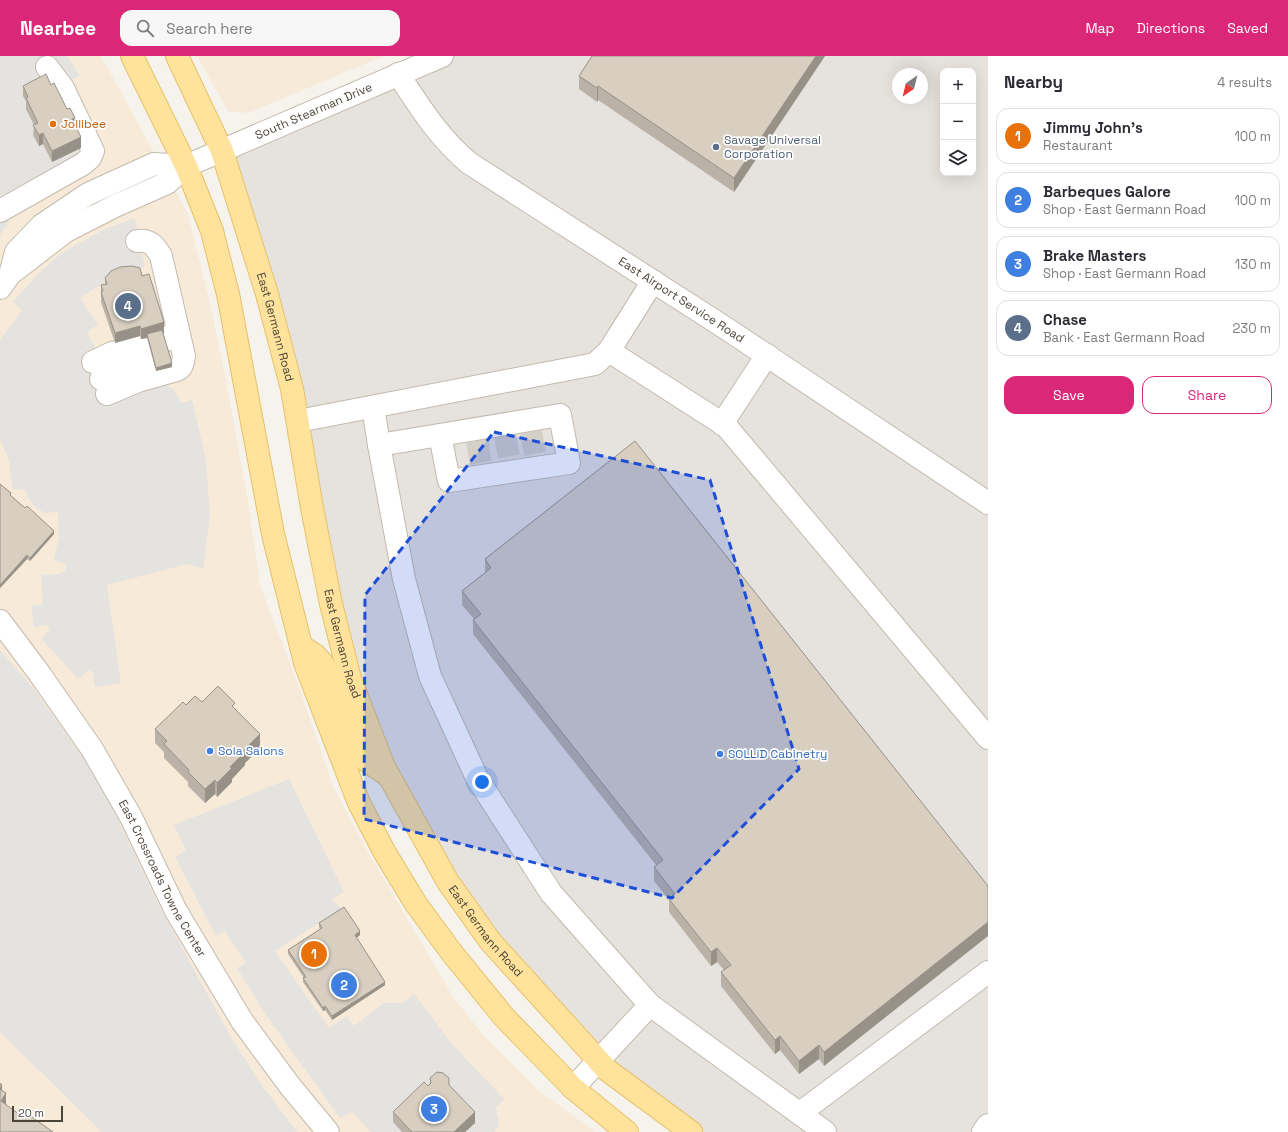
<!DOCTYPE html>
<html lang="en">
<head>
<meta charset="utf-8">
<style>
  body { margin:0; font-family:"Space Grotesk",sans-serif; background:#f7f7f7; color:#2b2b33 }
  .controls { position:absolute; right:12px; top:12px; display:grid; overflow:hidden; border-radius:8px; box-shadow:0 4px 16px #0002 }
  .controls button { width:36px; height:36px; display:grid; place-items:center; padding:0; border:0; border-bottom:1px solid #e1e1e2; background:#fff; color:#2b2b33; font:20px sans-serif }
  .compass { position:absolute; left:892px; top:12px; width:36px; height:36px; border-radius:50%; background:#fff; box-shadow:0 4px 16px #0002; rotate:215deg }
  .scale { position:absolute; left:12px; bottom:10px; width:51px; box-sizing:border-box; padding-left:4px; border:2px solid #4b4439; border-top:0; font-size:11px; line-height:14px; white-space:nowrap; color:#4b4439; -webkit-text-stroke:3px #fff; paint-order:stroke }
  .you { position:absolute; left:482px; top:726px; width:14px; height:14px; margin:-10px; border:3px solid #fff; border-radius:50%; background:#1a73e8; box-shadow:0 0 0 6px #1a73e833 }
  .badge { display:grid; place-items:center; width:26px; height:26px; border-radius:50%; background:#db2777; color:#fff; font-size:13px; font-weight:700 }
  .pin { position:absolute; translate:-50% -50%; border:2px solid #fff; box-shadow:0 1px 4px #0006 }
  .list { margin:0; padding:0; list-style:none }
  h2 { display:flex; justify-content:space-between; align-items:center; height:52px; margin:0; padding:0 16px; font-size:17px }
  h2 small { font-size:13px; font-weight:400; color:#7c7c81 }
  .list li { display:grid; grid-template-columns:26px 1fr auto; gap:12px; align-items:center; box-sizing:border-box; height:56px; margin:0 8px 8px; padding:0 8px; border:1px solid #e1e1e2; border-radius:12px }
  .list b { display:block; font-size:15px; white-space:nowrap }
  .list p { margin:0; font-size:13px; white-space:nowrap; color:#7c7c81 }
  .list em { font-size:13px; font-style:normal; color:#7c7c81 }
  .actions { display:flex; gap:8px; padding:12px 16px }
  .actions a { flex:1; padding:9px 0; border:1px solid #db2777; border-radius:12px; text-align:center; font-size:14px; color:#db2777 }
  .actions .main { background:#db2777; color:#fff }
  .icon { flex:none; width:22px; height:22px; fill:none; stroke:currentColor; stroke-width:2; stroke-linecap:round; stroke-linejoin:round }
  .map { position:relative; flex:none; width:988px; height:1076px; overflow:hidden }
  header { display:flex; align-items:center; gap:24px; box-sizing:border-box; height:56px; padding:0 20px; background:#db2777; color:#fff }
  header strong { font-size:19px }
  nav { display:flex; gap:22px; margin-inline-start:auto; font-size:14px }
  .search { width:280px; height:36px; background:#f7f7f7; display:flex; align-items:center; gap:10px; box-sizing:border-box; padding:0 14px; border-radius:12px; color:#7c7c81; font-size:15px }
  main { display:flex }
  aside { flex:1; background:#fff }
  .map>svg:first-child { display:block }
</style>
</head>
<body>
<header>
<strong>Nearbee</strong>
<div class="search"><svg class="icon" aria-label="search" viewBox="0 0 24 24"><circle cx="10" cy="10" r="6"/><path d="M15 15l6 6"/></svg>Search here</div>
<nav><a>Map</a><a>Directions</a><a>Saved</a></nav>
</header>
<main>
<div class="map">
<svg width="988" height="1076" viewBox="0 0 988 1076">
  <rect width="100%" height="100%" fill="#f6f3ec"/>
  <!-- commercial -->
  <g fill="#f7ead8">
    <polygon points="0,0 101,0 134,60 187,156 207,234 224,313 248,445 260,529 301,637 333,730 369,798 455,944 486,982 538,1034 596,1076 0,1076"/>
    <polygon points="197,0 384,0 248,57 228,55"/>
  </g>
  <!-- industrial -->
  <path fill="#e6e2dd" fill-rule="evenodd" d="M 442,0 L 988,0 L 988,1076 L 691,1076 L 665,1058 L 490,885 L 384,711 L 312,452 L 222,95 ZM 943,15 L 973,15 L 973,117 L 943,117 ZM 898,18 L 922,18 L 922,42 L 898,42 Z"/>
  <!-- parking -->
  <g fill="#e5e3e0">
    <polygon points="0,0 67,0 80,20 69,25 101,103 6,160 9,166 0,179"/>
    <polygon points="135,162 145,211 121,216 80,242 98,268 87,277 108,313 122,344 163,327 174,334 181,347 192,344 206,404 210,461 203,513 187,508 107,529 121,627 95,631 93,617 88,614 78,623 41,582 50,574 47,569 34,571 31,550 43,548 41,519 60,518 65,515 66,508 54,504 59,481 58,456 45,457 36,452 28,442 25,433 13,434 9,405 0,383 0,284 22,254 13,246 38,218 63,196 105,173"/>
    <polygon points="0,594 31,629 87,707 113,753 159,850 232,983 261,1028 297,1076 102,1076 0,976"/>
    <polygon points="289,723 344,836 332,843 341,853 275,895 329,972 346,960 354,970 384,947 402,947 414,938 452,988 504,1043 496,1052 499,1065 498,1072 494,1076 371,1076 352,1056 340,1062 266,959 237,912 246,907 225,875 216,880 175,801 186,794 174,769"/>
  </g>
  <g fill="none" stroke-linecap="round" stroke-linejoin="round">
    <!-- minor-tunnel -->
    <g stroke="#d4d0c8" stroke-width="22" stroke-dasharray="22 11" stroke-linecap="butt">
      <polyline points="531,376 536,402"/>
      <polyline points="505,379 510,407"/>
      <polyline points="477,385 482,412"/>
    </g>
    <!-- minor casing -->
    <g stroke="#c2bbae" stroke-width="24">
      <g id="minor">
        <path id="s1" d="M 398,18 C 420,51 438,81 469,107 L 727,273 L 988,447"/>
        <polyline points="0,155 83,108 90,102 93,95 63,32 47,11"/>
        <polyline points="11,215 16,196 42,169 88,138 154,108 186,110"/>
        <path id="s2" d="M 0,232 L 10,218 L 66,175 L 115,150 L 167,127 L 186,110 L 442,0"/>
        <polyline points="609,295 726,370 988,682"/>
        <polyline points="93,306 112,297 166,284 175,276"/>
        <polyline points="101,323 148,308"/>
        <path d="M 107,338 L 138,325 L 177,314 C 183,311 183,306 184,300 L 161,200 C 155,190 150,183 137,185"/>
        <polyline points="373,351 379,389"/>
        <polyline points="298,365 595,308 609,295 653,225"/>
        <polyline points="722,368 767,299"/>
        <polyline points="440,379 449,425 569,407 560,359 379,389 404,523 430,620 477,722 551,837 650,949"/>
        <path id="s3" d="M 0,565 L 39,617 L 92,693 L 131,761 L 176,855 L 242,965 L 290,1030 L 328,1076"/>
        <polyline points="573,1032 650,949 825,1076"/>
        <polyline points="800,1057 988,916"/>
        <polyline points="983,1076 988,1069"/>
      </g>
    </g>
    <!-- major casing -->
    <g stroke="#e6c16a" stroke-width="24">
      <g id="major">
        <polyline points="132,0 186,110 212,175 228,238 273,478 301,590 305,607 359,747 385,797 416,848 452,897 504,961 573,1032 627,1076"/>
        <path id="s4" d="M 177,0 L 222,95 L 267,238 L 292,333 L 312,452 L 331,548 L 350,623 L 384,711 L 448,826 L 490,885 L 607,1014 L 691,1076"/>
        <polyline points="301,590 315,599 323,608 364,703 389,720"/>
      </g>
    </g>
    <!-- minor -->
    <use href="#minor" stroke="#fff" stroke-width="22"/>
    <!-- major -->
    <use href="#major" stroke="#ffe39c" stroke-width="22"/>
  </g>
  <!-- wall -->
  <g fill="#bab2a6">
    <polygon points="825,0 734,136 598,44 597,46 579,33 579,20"/>
    <polygon points="51,29 75,69 81,92 52,106 43,88 39,90 33,79 34,69 26,53 26,45 23,40 23,30"/>
    <polygon points="142,220 164,277 163,277 172,311 156,315 147,282 141,283 140,280 115,287 101,246 101,229 105,228 105,222"/>
    <polygon points="0,428 11,440 54,478 30,505 27,503 0,532"/>
    <polygon points="485,503 988,830 824,1010 819,1003 799,1018 780,994 775,998 721,930 721,916 724,914 717,906 711,910 669,856 669,844 654,825 654,811 656,809 473,578 473,564 474,563 462,549 462,535 485,517"/>
    <polygon points="202,646 235,652 260,692 245,707 245,709 232,723 232,726 217,741 215,738 205,747 188,730 188,726 164,702 164,696 155,687 155,673 186,649"/>
    <polygon points="319,867 360,879 356,881 385,929 332,964 325,954 323,955 303,926 303,922 304,922 288,898 288,894 320,873 319,871"/>
    <polygon points="430,1022 449,1029 475,1067 465,1076 402,1076 393,1066 393,1056 428,1030 430,1027"/>
  </g>
  <!-- shaded-wall -->
  <g fill="#979187">
    <polygon points="816,0 825,0 734,136 734,122"/>
    <polygon points="598,30 598,44 597,46 597,32"/>
    <polygon points="75,62 75,72 72,63"/>
    <polygon points="43,77 43,88 39,90 39,79"/>
    <polygon points="81,81 81,92 52,106 52,95"/>
    <polygon points="164,266 164,277 148,281 147,278 147,282 141,283 141,273"/>
    <polygon points="140,270 140,280 115,287 115,277"/>
    <polygon points="172,307 172,311 156,315 156,312"/>
    <polygon points="54,475 54,478 30,505 30,502"/>
    <polygon points="27,499 27,503 0,532 0,529"/>
    <polygon points="260,678 260,692 245,707 245,709 232,723 232,726 217,741 217,727 244,694"/>
    <polygon points="215,724 215,738 205,747 205,733"/>
    <polygon points="988,866 988,880 824,1010 824,996"/>
    <polygon points="360,875 360,879 355,883 355,879"/>
    <polygon points="717,892 717,906 711,910 711,896"/>
    <polygon points="385,926 385,929 332,964 332,960"/>
    <polygon points="325,950 325,954 323,955 323,952"/>
    <polygon points="780,980 780,994 775,998 775,984"/>
    <polygon points="819,989 819,1003 799,1018 799,1005"/>
    <polygon points="2,1029 2,1042 0,1046 0,1032"/>
    <polygon points="6,1037 6,1051 1,1045"/>
    <polygon points="475,1056 475,1067 465,1076 454,1076"/>
  </g>
  <!-- building -->
  <g fill="#d8cfc1" stroke="#979187">
    <polygon points="592,0 816,0 734,122 598,30 597,32 579,20"/>
    <polygon points="46,18 51,29 54,27 67,53 70,52 75,62 72,63 81,81 52,95 43,77 39,79 33,69 38,67 26,42 28,41 23,30"/>
    <polygon points="132,210 140,212 142,220 149,218 164,266 141,273 140,270 115,277 101,236 103,235 101,229 107,228 105,222 111,215 120,211"/>
    <polygon points="162,274 172,307 156,312 147,278"/>
    <polygon points="635,385 988,830 988,866 824,996 819,989 799,1005 780,980 775,984 721,916 731,909 717,892 711,896 669,843 675,838 654,811 663,804 473,564 481,558 462,535 491,512 485,503"/>
    <polygon points="0,428 11,437 10,439 25,452 27,450 54,475 30,502 27,499 0,529"/>
    <polygon points="218,630 235,647 232,650 260,678 244,694 245,696 230,711 232,712 217,727 215,724 205,733 188,716 189,714 164,688 167,685 155,673 183,646 186,649 195,640 202,646"/>
    <polygon points="344,851 360,875 355,879 385,926 332,960 325,950 323,952 303,922 306,921 288,894 322,872 319,867"/>
    <polygon points="437,1016 443,1017 449,1022 449,1029 475,1056 454,1076 412,1076 393,1056 424,1026 428,1030 431,1027 430,1022"/>
    <polygon points="0,1027 2,1029 0,1032"/>
    <polygon points="0,1033 6,1037 1,1045 23,1061 26,1057 53,1076 0,1076"/>
  </g>
  <!-- marked area -->
  <path fill="#1d4ed8" fill-opacity="0.2" stroke="#1d4ed8" stroke-width="3" stroke-dasharray="8 5" stroke-linejoin="round" d="M 494,376 L 710,424 L 799,713 L 672,842 L 364,763 L 365,539 Z"/>
  <!-- markers -->
  <circle fill="#e8710a" stroke="#fff" stroke-width="1.5" cx="53" cy="68" r="4"/>
  <circle fill="#5c6f8a" stroke="#fff" stroke-width="1.5" cx="716" cy="91" r="4"/>
  <g fill="#3f7fe0" stroke="#fff" stroke-width="1.5">
    <circle cx="210" cy="695" r="4"/>
    <circle cx="720" cy="698" r="4"/>
  </g>
  <g text-anchor="middle" dominant-baseline="central" stroke-width="3.5" stroke-linejoin="round" paint-order="stroke">
    <!-- street labels -->
    <g font-size="12" fill="#4b4439" stroke="#fff">
      <text stroke="none"><textPath href="#s2" startOffset="364">South Stearman Drive</textPath></text>
      <text stroke="none"><textPath href="#s1" startOffset="367">East Airport Service Road</textPath></text>
      <text stroke="none"><textPath href="#s4" startOffset="289">East Germann Road</textPath></text>
      <text stroke="none"><textPath href="#s4" startOffset="613">East Germann Road</textPath></text>
      <text stroke="none"><textPath href="#s3" startOffset="305">East Crossroads Towne Center</textPath></text>
      <text stroke="none"><textPath href="#s4" startOffset="937">East Germann Road</textPath></text>
    </g>
    <!-- food labels -->
    <g font-size="12" fill="#c56008" stroke="#fff" text-anchor="start">
      <text x="61" y="68">Jollibee</text>
    </g>
    <!-- service labels -->
    <g font-size="12" fill="#4e5e75" stroke="#fff" text-anchor="start">
      <text x="724" y="84">Savage Universal<tspan x="724" dy="14">Corporation</tspan></text>
    </g>
    <!-- shop labels -->
    <g font-size="12" fill="#366cbe" stroke="#fff" text-anchor="start">
      <text x="218" y="695">Sola Salons</text>
      <text x="728" y="698">SOLLiD Cabinetry</text>
    </g>
  </g>
</svg>
<div class="controls">
<button>+</button>
<button>−</button>
<button><svg class="icon" aria-label="layers" viewBox="0 0 24 24"><path d="M12 4l9 5-9 5-9-5zM3 14l9 5 9-5"/></svg></button>
</div>
<svg class="compass" viewBox="-18 -18 36 36"><path d="M0-13l5 13h-10z" fill="#e53935"/><path d="M0 13l5-13h-10z" fill="#7c7c81"/></svg>
<div class="scale">20 m</div>
<div class="you"></div>
<div class="pin badge" style="left:314px;top:898px;background:#e8710a">1</div>
<div class="pin badge" style="left:344px;top:929px;background:#3f7fe0">2</div>
<div class="pin badge" style="left:434px;top:1053px;background:#3f7fe0">3</div>
<div class="pin badge" style="left:128px;top:250px;background:#5c6f8a">4</div>
</div>
<aside>
<h2>Nearby<small>4 results</small></h2>
<ul class="list">
<li><span class="badge" style="background:#e8710a">1</span><div><b>Jimmy John's</b><p>Restaurant</p></div><em>100 m</em></li>
<li><span class="badge" style="background:#3f7fe0">2</span><div><b>Barbeques Galore</b><p>Shop · East Germann Road</p></div><em>100 m</em></li>
<li><span class="badge" style="background:#3f7fe0">3</span><div><b>Brake Masters</b><p>Shop · East Germann Road</p></div><em>130 m</em></li>
<li><span class="badge" style="background:#5c6f8a">4</span><div><b>Chase</b><p>Bank · East Germann Road</p></div><em>230 m</em></li>
</ul>
<div class="actions"><a class="main">Save</a><a>Share</a></div>
</aside>
</main>
</body>
</html>
